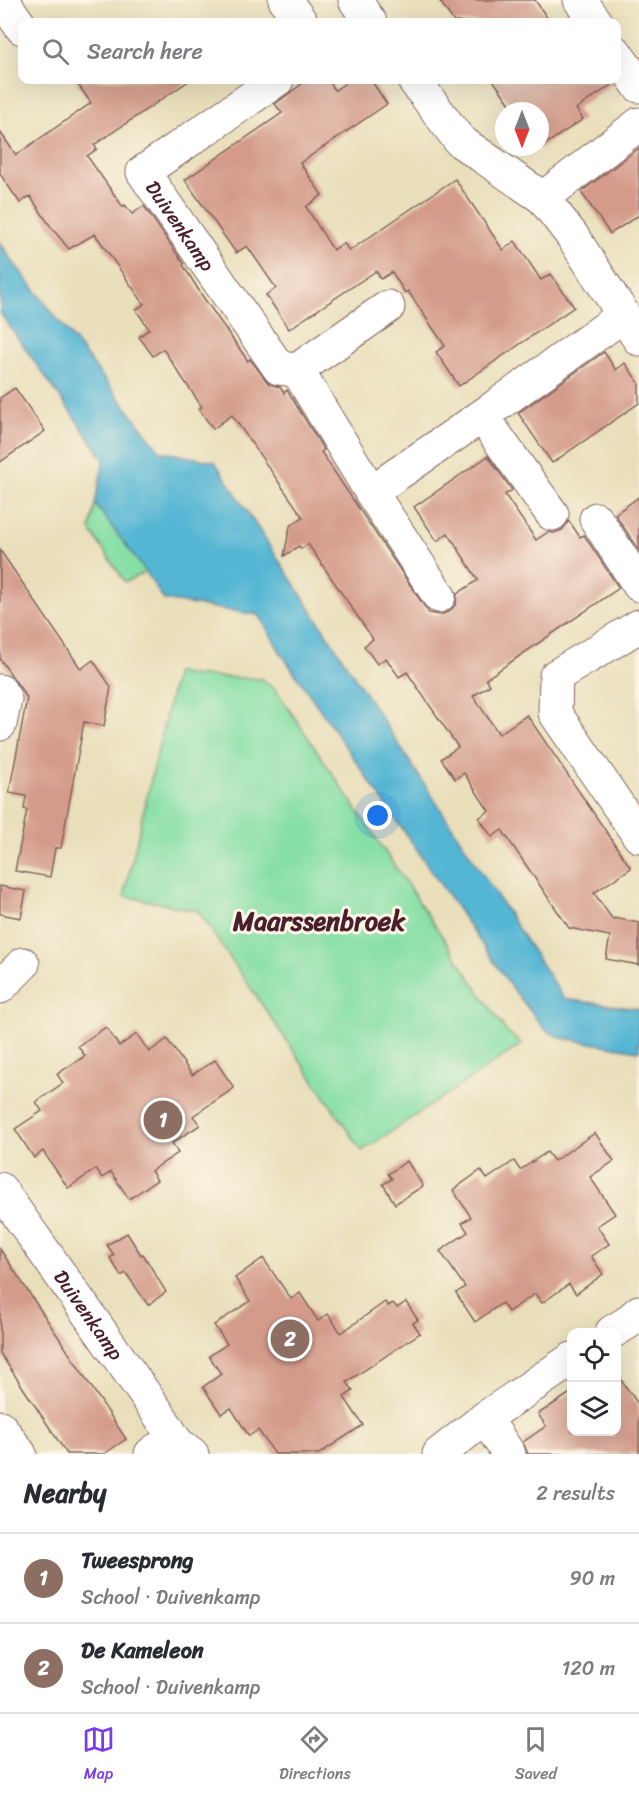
<!DOCTYPE html>
<html lang="en">
<head>
<meta charset="utf-8">
<style>
  body { margin:0; font-family:Sriracha,sans-serif; background:#f7f7f7; color:#2b2b33 }
  .controls { position:absolute; right:18px; bottom:18px; display:grid; overflow:hidden; border-radius:12px; box-shadow:0 6px 24px #0002 }
  .controls button { width:54px; height:54px; display:grid; place-items:center; padding:0; border:0; border-bottom:2px solid #e1e1e2; background:#fff; color:#2b2b33; font:30px sans-serif }
  .compass { position:absolute; left:495px; top:102px; width:54px; height:54px; border-radius:50%; background:#fff; box-shadow:0 6px 24px #0002; rotate:180deg }
  .you { position:absolute; left:378px; top:816px; width:21px; height:21px; margin:-15px; border:4px solid #fff; border-radius:50%; background:#1a73e8; box-shadow:0 0 0 9px #1a73e833 }
  .badge { display:grid; place-items:center; width:39px; height:39px; border-radius:50%; background:#7c3aed; color:#fff; font-size:20px; font-weight:700 }
  .pin { position:absolute; translate:-50% -50%; border:3px solid #fff; box-shadow:0 2px 6px #0006 }
  .list { margin:0; padding:0; list-style:none }
  h2 { display:flex; justify-content:space-between; align-items:center; height:78px; margin:0; padding:0 24px; font-size:26px }
  h2 small { font-size:20px; font-weight:400; color:#7c7c81 }
  .list li { display:grid; grid-template-columns:39px 1fr auto; gap:18px; align-items:center; box-sizing:border-box; height:90px; padding:0 24px; border-top:2px solid #e1e1e2 }
  .list b { display:block; font-size:22px; white-space:nowrap }
  .list p { margin:0; font-size:20px; white-space:nowrap; color:#7c7c81 }
  .list em { font-size:20px; font-style:normal; color:#7c7c81 }
  .icon { flex:none; width:33px; height:33px; fill:none; stroke:currentColor; stroke-width:2; stroke-linecap:round; stroke-linejoin:round }
  .map { position:relative; flex:none; width:639px; height:1454px; overflow:hidden }
  .search { position:absolute; background:#fff; box-shadow:0 6px 24px #0002; left:18px; right:18px; top:18px; height:66px; display:flex; align-items:center; gap:15px; box-sizing:border-box; padding:0 21px; border-radius:12px; color:#7c7c81; font-size:22px }
  .sheet { height:258px; background:#fff }
  nav { display:flex; justify-content:space-around; align-items:center; box-sizing:border-box; height:84px; border-top:2px solid #e1e1e2; background:#fff; font-size:16px; color:#7c7c81 }
  nav a { display:grid; justify-items:center; gap:3px }
  nav .on { color:#7c3aed }
  .map>svg:first-child { display:block }
</style>
</head>
<body>
<div class="map">
<svg width="639" height="1454" viewBox="0 0 639 1454">
  <rect width="100%" height="100%" fill="#fcf5e5"/>
  <filter id="ink" filterUnits="userSpaceOnUse"><feTurbulence type="fractalNoise" baseFrequency=".0167" numOctaves="2"/><feDisplacementMap in="SourceGraphic" scale="12" xChannelSelector="R" yChannelSelector="G"/><feConvolveMatrix kernelMatrix="1 2 1 2 8 2 1 2 1" color-interpolation-filters="sRGB"/></filter>
  <filter id="wash" filterUnits="userSpaceOnUse"><feTurbulence type="fractalNoise" baseFrequency=".008" numOctaves="4" result="noise"/><feDisplacementMap in="SourceGraphic" scale="24" xChannelSelector="R" yChannelSelector="G"/><feGaussianBlur stdDeviation="1.35" result="paint"/><feColorMatrix in="noise" values="0 0 0 0 0 0 0 0 0 0 0 0 0 0 0 0 0 1.4 0 .05"/><feComposite in="paint" operator="in"/></filter>
  <g filter="url(#wash)">
    <rect width="100%" height="100%" fill="#e9dfbb"/>
    <!-- green -->
    <g fill="#86dfa5" stroke="#687f68" stroke-width="1.5">
      <polygon points="95,504 146,572 125,582 90,530"/>
      <polygon points="176,672 185,675 262,679 276,690 506,1031 522,1044 362,1151 198,911 124,896"/>
    </g>
    <!-- water -->
    <polygon fill="#55b6d4" stroke="#506a80" stroke-width="1.5" points="0,242 10,258 160,451 215,462 564,999 639,1009 639,1051 561,1038 545,1030 510,985 281,653 259,615 164,600 146,572 95,504 104,459 0,313"/>
    <g id="blocks">
      <!-- building -->
      <g fill="#d49b8b">
        <polygon points="439,0 535,0 550,22 454,22"/>
        <polygon points="75,80 190,80 94,145 97,149 87,156 123,207 125,205 132,214 144,206 184,264 183,265 201,294 248,361 250,359 269,384 280,387 284,393 287,390 324,450 321,452 429,613 441,615 450,611 456,604 457,594 478,580 448,533 437,541 414,507 488,456 512,490 505,495 536,540 548,532 554,533 562,530 569,521 580,537 584,535 619,588 486,679 490,685 473,696 499,734 527,715 631,868 594,893 613,920 614,918 639,923 639,965 606,959 610,936 569,928 502,830 492,837 479,818 489,811 464,773 455,779 441,759 458,747 407,672 399,677 386,658 377,664 364,646 373,639 308,544 301,549 299,546 284,556 290,526 303,517 232,415 213,429 199,409 202,407 163,349 153,356 139,337 149,329 136,310 144,304 95,234 69,249 51,227 30,196 20,203 0,174 0,132 16,155 91,103"/>
        <polygon points="307,80 328,80 335,90 350,80 371,80 387,104 300,163 322,195 306,207 333,250 344,243 349,251 455,179 503,250 515,241 541,280 551,274 574,307 459,386 436,352 445,346 408,291 405,293 392,272 381,279 376,271 289,329 266,295 276,288 247,246 236,253 185,180 282,113 275,104"/>
        <polygon points="493,80 612,80 614,83 576,109 583,119 540,148 540,111 515,111"/>
        <polygon points="639,148 639,215 610,234 581,192"/>
        <polygon points="604,352 616,370 625,363 639,383 639,403 552,463 518,413"/>
        <polygon points="15,388 45,431 0,462 0,398"/>
        <polygon points="639,497 639,551 615,514"/>
        <polygon points="0,550 81,669 93,660 111,687 104,726 84,722 61,848 55,848 50,877 15,871 27,810 24,809 26,796 9,793 27,698 0,659"/>
        <polygon points="0,886 26,891 21,918 0,914"/>
        <polygon points="106,1027 119,1046 137,1034 149,1052 167,1039 192,1075 215,1060 234,1088 193,1116 200,1125 172,1143 178,1153 151,1171 157,1180 129,1199 111,1172 102,1178 96,1169 68,1188 43,1151 34,1158 15,1129 42,1111 36,1102 63,1083 57,1074 85,1056 78,1046"/>
        <polygon points="595,1133 614,1161 590,1177 615,1214 597,1226 609,1244 591,1256 603,1274 576,1294 569,1284 542,1303 535,1294 508,1312 502,1303 475,1322 456,1293 465,1287 440,1251 468,1232 462,1223 471,1217 453,1190 481,1170 487,1179 514,1161 520,1170 547,1152 554,1161"/>
        <polygon points="407,1161 423,1186 395,1204 383,1184 392,1179 388,1174"/>
        <polygon points="127,1233 141,1255 143,1254 166,1292 148,1305 126,1273 121,1276 110,1258 114,1255 107,1245"/>
        <polygon points="0,1249 126,1439 104,1454 67,1454 0,1353"/>
        <polygon points="263,1258 291,1299 300,1293 318,1321 328,1314 341,1333 385,1302 388,1306 393,1303 397,1308 406,1302 418,1320 413,1323 420,1333 347,1382 353,1391 344,1397 363,1425 319,1454 275,1454 258,1430 249,1436 231,1408 221,1414 203,1387 221,1374 209,1356 227,1344 214,1325 250,1301 235,1278"/>
        <polygon points="616,1373 639,1405 639,1454 528,1454 523,1442 546,1426 538,1414 572,1392 572,1431 616,1431"/>
      </g>
    </g>
  </g>
  <g filter="url(#ink)">
    <use href="#blocks" fill-opacity="0" stroke="#82625d" stroke-width="1.5"/>
    <g fill="none" stroke-linecap="round" stroke-linejoin="round">
      <!-- minor casing -->
      <g stroke="#82625d" stroke-width="35">
        <g id="minor">
          <polyline points="2,0 22,28"/>
          <polyline points="285,0 301,22"/>
          <polyline points="355,0 370,22"/>
          <polyline points="580,0 596,22"/>
          <polyline points="616,53 639,86"/>
          <path id="s1" d="M 277,80 L 143,172 L 279,368 L 297,370 L 371,492 L 439,596"/>
          <polyline points="414,80 460,141 543,198 573,237 639,339"/>
          <polyline points="543,198 639,124"/>
          <polyline points="297,370 388,307"/>
          <polyline points="482,416 552,514"/>
          <polyline points="371,492 482,416 624,315"/>
          <polyline points="596,519 639,585"/>
          <polyline points="639,626 556,676 555,713 639,836"/>
          <polyline points="0,691 5,699 0,724"/>
          <polyline points="0,987 23,964"/>
          <path id="s2" d="M 0,1189 L 158,1413 L 177,1443 L 192,1454"/>
          <polyline points="612,1332 627,1323 639,1312"/>
          <polyline points="485,1418 509,1454"/>
          <polyline points="0,1427 20,1454"/>
          <polyline points="151,1454 156,1450 177,1443"/>
          <polyline points="439,1454 485,1418 572,1359"/>
        </g>
      </g>
      <!-- minor -->
      <use href="#minor" stroke="#fff" stroke-width="33"/>
    </g>
  </g>
  <g text-anchor="middle" dominant-baseline="central" stroke-width="6" stroke-linejoin="round" paint-order="stroke">
    <!-- street labels -->
    <g font-size="20" fill="#4a1f2b" stroke="#fcf5e5">
      <text stroke="none"><textPath href="#s1" startOffset="228">Duivenkamp</textPath></text>
      <text stroke="none"><textPath href="#s2" startOffset="154">Duivenkamp</textPath></text>
    </g>
    <!-- district labels -->
    <g font-size="26" font-weight="bold" fill="#4a1f2b" stroke="#fcf5e5">
      <text x="319" y="921">Maarssenbroek</text>
    </g>
  </g>
</svg>
<div class="controls">
<button><svg class="icon" aria-label="locate" viewBox="0 0 24 24"><circle cx="12" cy="12" r="6"/><path d="M12 2v4M12 18v4M2 12h4M18 12h4"/></svg></button>
<button><svg class="icon" aria-label="layers" viewBox="0 0 24 24"><path d="M12 4l9 5-9 5-9-5zM3 14l9 5 9-5"/></svg></button>
</div>
<svg class="compass" viewBox="-18 -18 36 36"><path d="M0-13l5 13h-10z" fill="#e53935"/><path d="M0 13l5-13h-10z" fill="#7c7c81"/></svg>
<div class="you"></div>
<div class="pin badge" style="left:163px;top:1120px;background:#8d6e63">1</div>
<div class="pin badge" style="left:290px;top:1339px;background:#8d6e63">2</div>
<div class="search"><svg class="icon" aria-label="search" viewBox="0 0 24 24"><circle cx="10" cy="10" r="6"/><path d="M15 15l6 6"/></svg>Search here</div>
</div>
<section class="sheet">
<h2>Nearby<small>2 results</small></h2>
<ul class="list">
<li><span class="badge" style="background:#8d6e63">1</span><div><b>Tweesprong</b><p>School · Duivenkamp</p></div><em>90 m</em></li>
<li><span class="badge" style="background:#8d6e63">2</span><div><b>De Kameleon</b><p>School · Duivenkamp</p></div><em>120 m</em></li>
</ul>
</section>
<nav>
<a class="on"><svg class="icon" aria-label="map" viewBox="0 0 24 24"><path d="M3 6l6-2 6 2 6-2v14l-6 2-6-2-6 2zM9 4v14M15 6v14"/></svg>Map</a>
<a><svg class="icon" aria-label="directions" viewBox="0 0 24 24"><path d="M12 3l9 9-9 9-9-9zM9 14v-3h6M13 9l2 2-2 2"/></svg>Directions</a>
<a><svg class="icon" aria-label="saved" viewBox="0 0 24 24"><path d="M7 4h10v16l-5-4-5 4z"/></svg>Saved</a>
</nav>
</body>
</html>
